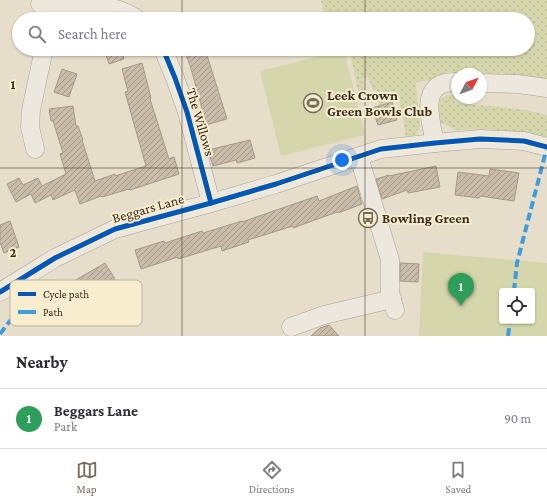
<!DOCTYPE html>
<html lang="en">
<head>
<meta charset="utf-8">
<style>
  body { margin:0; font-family:"Crimson Pro",serif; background:#f2f2f3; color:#2b2b33 }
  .controls { position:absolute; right:12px; bottom:12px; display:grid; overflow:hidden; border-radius:4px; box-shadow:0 1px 3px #0004 }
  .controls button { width:36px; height:36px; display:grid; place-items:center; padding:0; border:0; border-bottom:1px solid #e1e1e2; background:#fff; color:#2b2b33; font:20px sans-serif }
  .compass { position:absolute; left:451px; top:68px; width:36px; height:36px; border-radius:50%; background:#fff; box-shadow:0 1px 3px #0004; rotate:49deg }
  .you { position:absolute; left:342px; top:160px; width:14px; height:14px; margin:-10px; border:3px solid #fff; border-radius:50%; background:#1a73e8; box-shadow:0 0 0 6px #1a73e833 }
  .badge { display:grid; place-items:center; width:26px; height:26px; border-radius:50%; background:#766a59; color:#fff; font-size:13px; font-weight:700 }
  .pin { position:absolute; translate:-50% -33px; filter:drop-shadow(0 1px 2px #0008) }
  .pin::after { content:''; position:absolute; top:21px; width:14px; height:12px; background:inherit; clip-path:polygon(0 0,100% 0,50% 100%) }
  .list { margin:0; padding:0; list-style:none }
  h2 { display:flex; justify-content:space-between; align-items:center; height:52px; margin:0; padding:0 16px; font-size:17px }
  h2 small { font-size:13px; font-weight:400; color:#7c7c81 }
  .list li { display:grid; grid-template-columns:26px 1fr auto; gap:12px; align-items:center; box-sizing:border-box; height:60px; padding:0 16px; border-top:1px solid #e1e1e2 }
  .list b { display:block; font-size:15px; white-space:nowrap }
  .list p { margin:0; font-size:13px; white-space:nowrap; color:#7c7c81 }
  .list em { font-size:13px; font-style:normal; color:#7c7c81 }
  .icon { flex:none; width:22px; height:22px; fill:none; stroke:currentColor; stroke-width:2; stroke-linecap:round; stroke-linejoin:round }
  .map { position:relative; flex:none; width:547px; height:336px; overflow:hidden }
  .search { position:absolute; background:#fff; box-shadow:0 1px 3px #0004; left:12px; right:12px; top:12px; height:44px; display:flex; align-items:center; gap:10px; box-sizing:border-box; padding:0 14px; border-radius:22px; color:#7c7c81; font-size:15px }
  .sheet { height:112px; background:#fff }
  nav { display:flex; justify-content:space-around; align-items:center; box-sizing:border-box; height:56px; border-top:1px solid #e1e1e2; background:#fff; font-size:11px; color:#7c7c81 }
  nav a { display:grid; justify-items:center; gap:2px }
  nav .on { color:#766a59 }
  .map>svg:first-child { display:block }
</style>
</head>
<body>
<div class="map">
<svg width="547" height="336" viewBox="0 0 547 336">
  <defs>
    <pattern id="grass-dots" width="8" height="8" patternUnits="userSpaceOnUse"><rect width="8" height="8" fill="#d5d6ab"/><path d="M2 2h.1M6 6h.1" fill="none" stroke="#b8b893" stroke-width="1.8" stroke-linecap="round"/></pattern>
    <pattern id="building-hatch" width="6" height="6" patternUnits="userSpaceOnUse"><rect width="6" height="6" fill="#cabcab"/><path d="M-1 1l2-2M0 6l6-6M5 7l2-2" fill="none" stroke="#a5998a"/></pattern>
  </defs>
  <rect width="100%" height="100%" fill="#e6deca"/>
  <!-- grass -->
  <g fill="url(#grass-dots)">
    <polygon points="321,0 547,0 547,85 481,78 481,74 457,74 439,80 416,82 420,127 413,138 406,137 399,99 379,106 376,91 373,91 368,77 362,79 366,93 359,95 349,49 528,49 528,19 325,19"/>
    <path d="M 447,95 L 454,95 L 455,103 C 486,106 517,107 547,115 L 547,140 L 488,129 L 456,130 L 435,120 L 438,101 Z"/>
  </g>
  <!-- garden -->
  <g fill="#d5d6ab" fill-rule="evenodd">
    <polygon points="344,50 365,135 281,156 260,71"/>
    <path d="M 423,252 L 547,263 L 547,336 L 419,336 ZM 502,291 L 532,291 L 532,321 L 502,321 Z"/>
  </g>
  <!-- building -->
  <g fill="url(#building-hatch)" stroke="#a6998a">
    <polygon points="104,49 121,49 124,59 109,64"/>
    <polygon points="186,49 205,49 227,119 202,126 198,113 203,112 190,65 186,55 188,54"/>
    <polygon points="142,63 151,98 150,99 169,159 174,157 179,174 130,190 129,189 102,197 101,196 80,204 75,190 53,200 51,195 35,203 31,194 16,202 7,184 19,178 23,185 38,178 42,186 66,174 60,154 63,153 53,121 51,121 49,109 73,106 76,126 78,126 83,140 82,140 95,181 115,174 115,176 146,166 125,92 128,91 122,69"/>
    <polygon points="62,69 77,74 69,97 54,92"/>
    <polygon points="392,102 397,120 378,125 372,108"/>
    <polygon points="250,140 255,158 237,163 236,160 213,166 208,150"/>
    <polygon points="436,166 440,187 408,193 407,190 382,199 376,179 389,175 389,176"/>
    <polygon points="490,169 519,173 514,201 480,196 479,198 455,195 458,172 489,176"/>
    <polygon points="357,186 362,204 338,213 337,212 293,228 293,226 248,240 249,242 222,251 221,246 178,259 178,257 141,269 135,250 164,241 165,243 202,231 203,233 242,221 242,222 317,196 319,201"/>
    <polygon points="10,221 19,247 4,253 0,242 0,225"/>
    <polygon points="105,263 115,279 44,322 33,305"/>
    <polygon points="400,263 419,264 418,282 400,281"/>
    <polygon points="329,325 339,336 311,336 320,328"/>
  </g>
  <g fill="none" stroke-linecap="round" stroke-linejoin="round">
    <!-- minor casing -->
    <g stroke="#aba294" stroke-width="19">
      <g id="minor">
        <path d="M 40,4 C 72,5 110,0 137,19"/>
        <polyline points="163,49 175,78 187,112 211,203"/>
        <polyline points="481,83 518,84 547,88"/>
        <path d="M 435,143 C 430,117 418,81 457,82"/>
        <polyline points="35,149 30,127 31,110 44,49"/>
        <polyline points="359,157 390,260 390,293 395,310"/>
        <polyline points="0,292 55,258 115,229 211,203 276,184 381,149 435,143 480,139 524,141 547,147"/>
        <polyline points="291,327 324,315 392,299"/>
      </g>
    </g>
    <!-- minor -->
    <use href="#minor" stroke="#ede8dd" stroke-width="18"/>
    <!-- quiet -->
    <g stroke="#3e9cdf" stroke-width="4" stroke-dasharray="8 4" stroke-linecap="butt">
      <polyline points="514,291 517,263 547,147"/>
      <polyline points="0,334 16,313 15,282"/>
      <polyline points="508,336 510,321"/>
    </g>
    <!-- cycleway casing -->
    <g stroke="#f8edcf" stroke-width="8">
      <g id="cycleway">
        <polyline points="163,49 175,78 187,112 211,203"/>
        <polyline points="0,292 55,258 115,229 211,203 276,184 381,149 435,143 480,139 524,141 547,147"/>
      </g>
    </g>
    <!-- cycleway -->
    <use href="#cycleway" stroke="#0057b8" stroke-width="5"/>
  </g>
  <!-- grid -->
  <path fill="none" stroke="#392b1c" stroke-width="1" stroke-opacity="0.55" d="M 182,0 L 182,19M 365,0 L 365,19M 182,49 L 182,336M 365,49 L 365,336M 0,168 L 547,168"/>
  <!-- icons -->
  <defs>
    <g id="stadium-ring" transform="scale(1)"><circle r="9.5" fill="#f8edcf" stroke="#766a59" stroke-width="1.5"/><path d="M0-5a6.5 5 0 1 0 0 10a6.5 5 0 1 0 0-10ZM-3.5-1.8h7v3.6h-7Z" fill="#766a59"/></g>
    <g id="bus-ring" transform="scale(1)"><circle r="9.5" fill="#f8edcf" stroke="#766a59" stroke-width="1.5"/><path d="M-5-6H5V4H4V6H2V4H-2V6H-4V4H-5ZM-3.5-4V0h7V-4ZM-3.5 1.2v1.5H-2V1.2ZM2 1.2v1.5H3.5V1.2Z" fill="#766a59"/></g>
  </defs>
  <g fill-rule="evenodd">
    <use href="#stadium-ring" x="313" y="103"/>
    <use href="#bus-ring" x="368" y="218"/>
  </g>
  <g text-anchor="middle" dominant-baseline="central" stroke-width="4" stroke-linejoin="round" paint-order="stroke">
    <!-- poi labels -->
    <g font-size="14" font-weight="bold" fill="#392b1c" stroke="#f8edcf" text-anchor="start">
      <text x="327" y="95">Leek Crown<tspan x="327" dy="16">Green Bowls Club</tspan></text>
      <text x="382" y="218">Bowling Green</text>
    </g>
    <!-- street labels -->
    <g font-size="14" fill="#392b1c" stroke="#f8edcf">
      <text transform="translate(201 122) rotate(74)">The Willows</text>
      <text transform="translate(148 208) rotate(-16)">Beggars Lane</text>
    </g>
  </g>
  <!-- legend -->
  <rect x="10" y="280" width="132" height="46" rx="6" fill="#f8edcf" stroke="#bfb399" stroke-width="1"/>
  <rect x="18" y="292" width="18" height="4" fill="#0057b8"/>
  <rect x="18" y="310" width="18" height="4" fill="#3e9cdf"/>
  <g font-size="11" fill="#392b1c">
    <text x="43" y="298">Cycle path</text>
    <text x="43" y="316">Path</text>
  </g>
  <g font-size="13" text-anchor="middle" font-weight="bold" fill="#392b1c" stroke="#f8edcf" stroke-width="4" stroke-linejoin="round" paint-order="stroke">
    <text x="13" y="89">1</text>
    <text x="13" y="257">2</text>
  </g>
</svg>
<div class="controls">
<button><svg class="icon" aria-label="locate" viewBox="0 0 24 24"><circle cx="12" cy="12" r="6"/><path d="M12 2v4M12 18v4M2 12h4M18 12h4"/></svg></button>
</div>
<svg class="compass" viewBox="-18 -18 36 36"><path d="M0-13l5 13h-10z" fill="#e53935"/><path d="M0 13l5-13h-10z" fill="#7c7c81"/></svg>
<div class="you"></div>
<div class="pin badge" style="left:461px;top:306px;background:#2e9e5b">1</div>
<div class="search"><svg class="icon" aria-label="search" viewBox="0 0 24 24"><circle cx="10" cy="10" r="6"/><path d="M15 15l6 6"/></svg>Search here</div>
</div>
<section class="sheet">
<h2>Nearby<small></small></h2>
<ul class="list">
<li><span class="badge" style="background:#2e9e5b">1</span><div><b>Beggars Lane</b><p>Park</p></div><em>90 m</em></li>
</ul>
</section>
<nav>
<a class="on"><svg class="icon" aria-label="map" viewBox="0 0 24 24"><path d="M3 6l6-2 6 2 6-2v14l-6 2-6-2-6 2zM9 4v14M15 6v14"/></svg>Map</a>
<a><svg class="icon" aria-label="directions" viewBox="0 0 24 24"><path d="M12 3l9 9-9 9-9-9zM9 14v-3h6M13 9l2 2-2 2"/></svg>Directions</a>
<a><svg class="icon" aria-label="saved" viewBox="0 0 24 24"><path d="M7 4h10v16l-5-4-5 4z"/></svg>Saved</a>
</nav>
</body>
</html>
